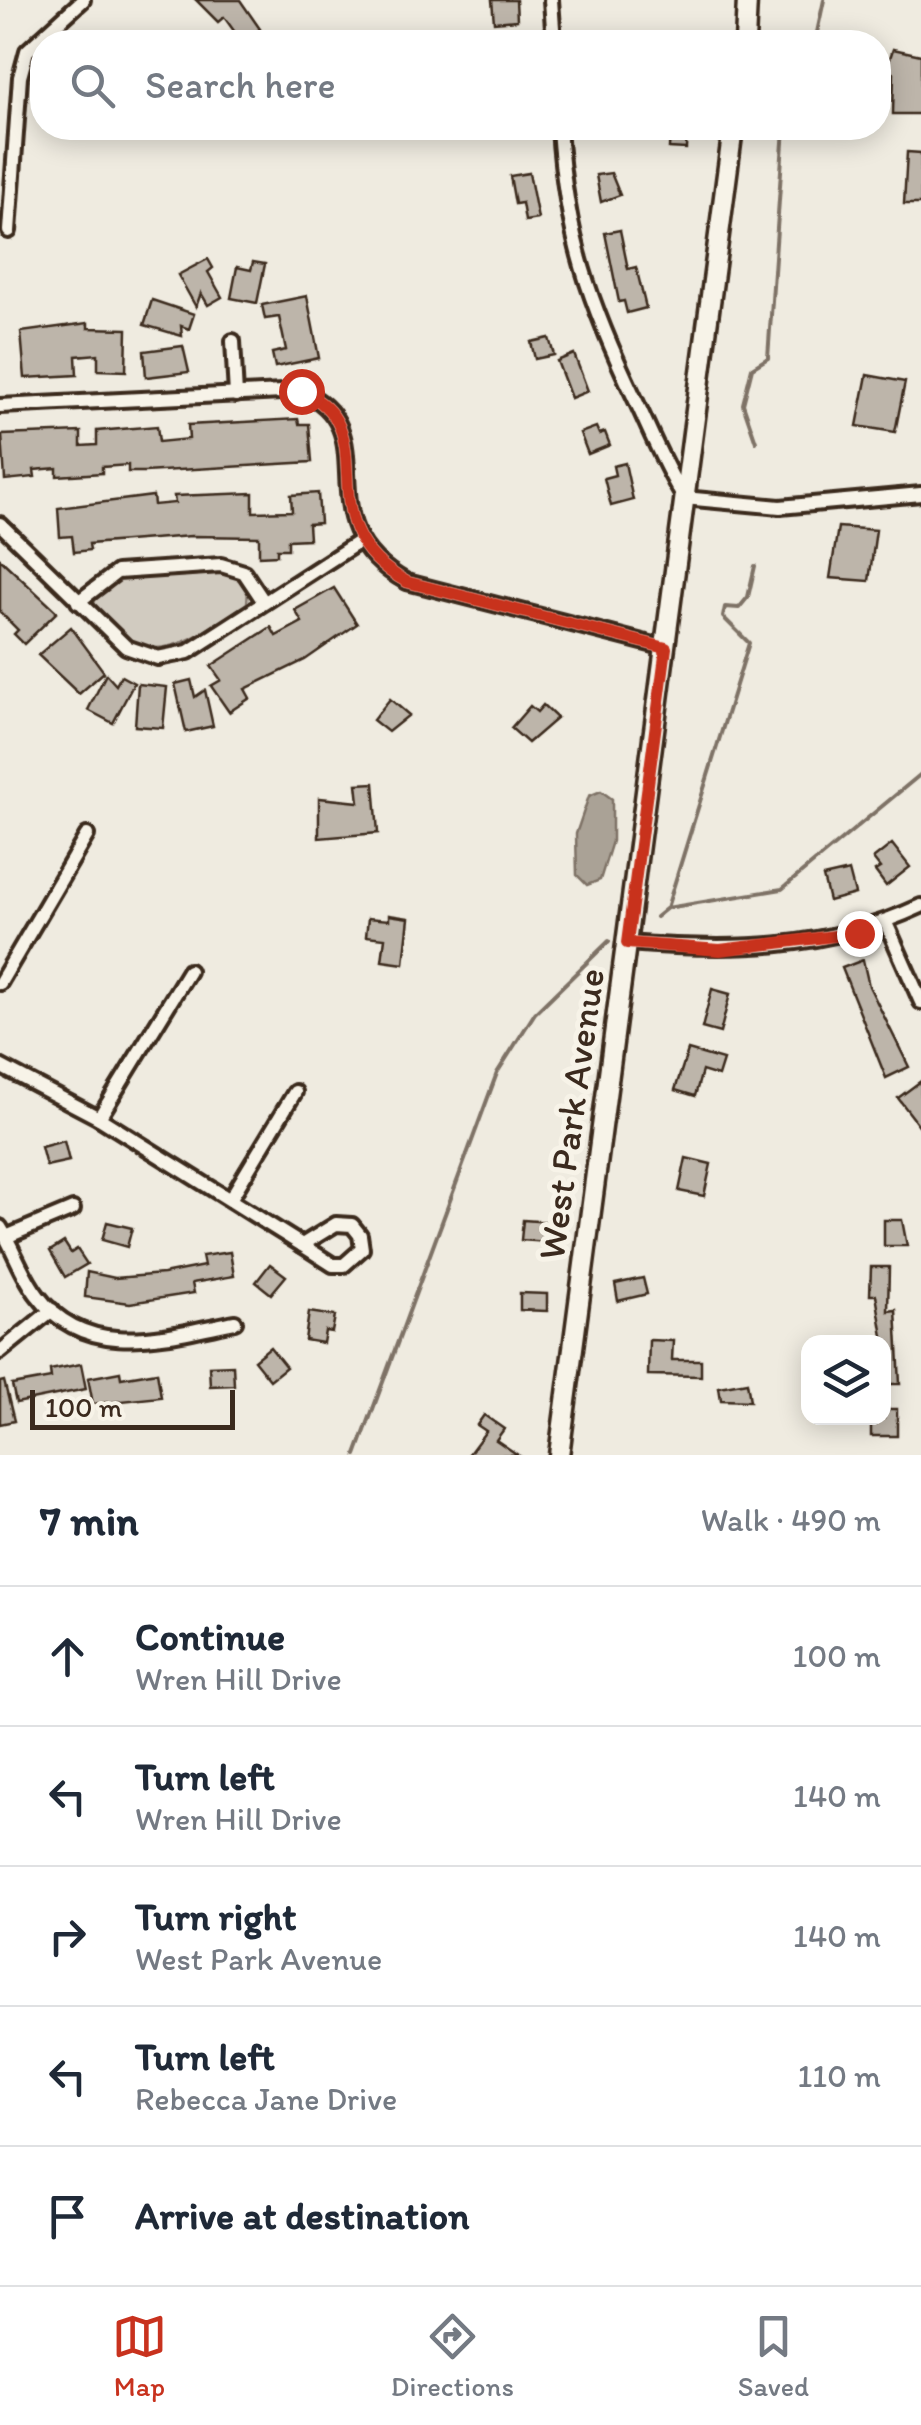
<!DOCTYPE html>
<html lang="en">
<head>
<meta charset="utf-8">
<style>
  body { margin:0; font-family:Itim,sans-serif; background:#f2f2f3; color:#1f2937 }
  .controls { position:absolute; right:30px; bottom:30px; display:grid; overflow:hidden; border-radius:20px; box-shadow:0 5px 25px #0003 }
  .controls button { width:90px; height:90px; display:grid; place-items:center; padding:0; border:0; border-bottom:2px solid #e0e1e3; background:#fff; color:#1f2937; font:50px sans-serif }
  .scale { position:absolute; left:30px; bottom:25px; width:205px; box-sizing:border-box; padding-left:10px; border:5px solid #3b2a1e; border-top:0; font-size:28px; line-height:35px; white-space:nowrap; color:#3b2a1e; -webkit-text-stroke:8px #f7f3e8; paint-order:stroke }
  .stop { position:absolute; width:30px; height:30px; margin:-22px; border:8px solid #c8321e; border-radius:50%; background:#fff }
  .stop.end { background:#c8321e; border-color:#fff; box-shadow:0 2px 10px #0008 }
  .list { margin:0; padding:0; list-style:none }
  h2 { display:flex; justify-content:space-between; align-items:center; height:130px; margin:0; padding:0 40px; font-size:42px }
  h2 small { font-size:32px; font-weight:400; color:#747a83 }
  .list li { display:grid; grid-template-columns:65px 1fr auto; gap:30px; align-items:center; box-sizing:border-box; height:140px; padding:0 40px; border-top:2px solid #e0e1e3 }
  .list b { display:block; font-size:38px; white-space:nowrap }
  .list p { margin:0; font-size:32px; white-space:nowrap; color:#747a83 }
  .list em { font-size:32px; font-style:normal; color:#747a83 }
  .icon { flex:none; width:55px; height:55px; fill:none; stroke:currentColor; stroke-width:2; stroke-linecap:round; stroke-linejoin:round }
  .map { position:relative; flex:none; width:921px; height:1455px; overflow:hidden }
  .search { position:absolute; background:#fff; box-shadow:0 5px 25px #0003; left:30px; right:30px; top:30px; height:110px; display:flex; align-items:center; gap:25px; box-sizing:border-box; padding:0 35px; border-radius:40px; color:#747a83; font-size:38px }
  .sheet { height:830px; background:#fff }
  nav { display:flex; justify-content:space-around; align-items:center; box-sizing:border-box; height:140px; border-top:2px solid #e0e1e3; background:#fff; font-size:28px; color:#747a83 }
  nav a { display:grid; justify-items:center; gap:5px }
  nav .on { color:#c8321e }
  .map>svg:first-child { display:block }
</style>
</head>
<body>
<div class="map">
<svg width="921" height="1455" viewBox="0 0 921 1455">
  <rect width="100%" height="100%" fill="#efebe0"/>
  <filter id="ink" filterUnits="userSpaceOnUse"><feTurbulence type="fractalNoise" baseFrequency=".01" numOctaves="2"/><feDisplacementMap in="SourceGraphic" scale="20" xChannelSelector="R" yChannelSelector="G"/><feConvolveMatrix kernelMatrix="1 2 1 2 8 2 1 2 1" color-interpolation-filters="sRGB"/></filter>
  <g filter="url(#ink)">
    <!-- green -->
    <path fill="#d1cbc0" stroke="#867a6f" stroke-width="2.5" d="M 219,573 L 238,577 L 248,590 L 247,603 C 192,641 141,681 94,604 L 97,591 L 114,580 Z"/>
    <!-- water -->
    <polygon fill="#aaa296" stroke="#7e7266" stroke-width="2.5" points="601,791 612,799 612,841 600,880 587,885 577,875 576,834 589,796"/>
    <g fill="none" stroke-linecap="round" stroke-linejoin="round">
      <!-- stream -->
      <g stroke="#7e7266" stroke-width="4">
        <polyline points="815,42 824,0"/>
        <polyline points="756,442 743,404 752,368 768,358 784,128"/>
        <polyline points="667,908 749,643 723,617 725,607 739,608 748,597 755,566"/>
        <polyline points="656,917 667,908 782,889 921,774"/>
        <polyline points="356,1455 497,1073 535,1013 609,941"/>
      </g>
    </g>
    <!-- building -->
    <g fill="#bdb5aa" stroke="#3b2a1e" stroke-width="2.5">
      <polygon points="196,0 240,0 260,29 242,42 224,17 218,22"/>
      <polygon points="492,0 516,0 517,20 494,22"/>
      <polygon points="893,49 921,55 921,114 893,114 894,73 886,70"/>
      <polygon points="670,128 687,128 686,149 669,148"/>
      <polygon points="907,152 921,153 921,204 904,204"/>
      <polygon points="529,173 538,219 525,221 522,203 515,204 510,176"/>
      <polygon points="611,173 620,195 601,202 596,175"/>
      <polygon points="620,230 628,269 636,267 646,308 627,313 624,301 619,302 605,233"/>
      <polygon points="208,259 213,268 208,272 222,297 208,305 201,293 196,307 178,275"/>
      <polygon points="253,262 265,264 257,303 231,298 237,267 251,270"/>
      <polygon points="307,296 319,358 275,367 272,353 286,350 279,317 265,319 262,305"/>
      <polygon points="152,300 194,314 189,329 181,326 182,336 144,325"/>
      <polygon points="88,323 88,328 127,329 126,371 98,370 98,354 76,356 77,375 25,378 21,332"/>
      <polygon points="549,338 554,355 535,359 531,342"/>
      <polygon points="183,346 189,372 146,377 144,351"/>
      <polygon points="574,354 588,391 571,398 557,361"/>
      <polygon points="867,375 905,382 895,432 857,426"/>
      <polygon points="298,419 299,424 309,424 312,462 144,472 128,472 128,465 102,467 102,473 57,476 57,468 34,470 35,477 5,480 2,435 81,432 81,446 97,445 97,431 157,426 159,442 189,439 188,425"/>
      <polygon points="596,427 599,434 605,432 610,445 588,454 580,433"/>
      <polygon points="625,463 633,500 611,506 604,478 615,475 613,466"/>
      <polygon points="253,493 253,512 292,511 291,495 318,493 320,523 308,524 309,539 288,540 288,549 277,549 277,555 259,556 259,537 191,536 89,544 90,550 74,552 72,536 60,537 58,508 153,496 154,505 175,503 174,496"/>
      <polygon points="838,527 876,530 869,581 830,578"/>
      <polygon points="0,559 57,612 24,644 14,634 18,630 0,612"/>
      <polygon points="334,588 357,624 305,660 245,689 250,698 229,712 211,686 221,680 211,666 271,627 276,636 302,622 295,610"/>
      <polygon points="71,627 104,672 79,694 38,655"/>
      <polygon points="106,674 116,685 121,676 134,683 113,723 88,710"/>
      <polygon points="191,680 195,697 205,690 213,726 186,732 175,684"/>
      <polygon points="138,684 167,687 163,728 135,726"/>
      <polygon points="390,699 409,715 388,732 373,720"/>
      <polygon points="543,705 557,718 528,743 511,728 530,706 537,712"/>
      <polygon points="374,783 378,833 319,838 319,798 359,802 357,784"/>
      <polygon points="892,844 910,867 886,886 875,871 880,868 873,859"/>
      <polygon points="849,871 855,894 829,901 823,877"/>
      <polygon points="389,915 409,918 404,964 382,961 385,938 366,936 368,918 389,920"/>
      <polygon points="863,960 869,986 909,1067 886,1078 842,968"/>
      <polygon points="712,989 730,994 720,1033 702,1028"/>
      <polygon points="688,1050 723,1060 718,1076 702,1071 695,1096 675,1090"/>
      <polygon points="921,1081 921,1128 898,1098"/>
      <polygon points="64,1141 69,1161 46,1166 41,1147"/>
      <polygon points="686,1158 711,1164 704,1196 679,1191"/>
      <polygon points="523,1220 550,1222 548,1242 521,1240"/>
      <polygon points="884,1220 902,1220 907,1246 884,1246"/>
      <polygon points="107,1222 132,1228 127,1247 102,1240"/>
      <polygon points="64,1242 71,1253 77,1249 87,1264 65,1277 50,1251"/>
      <polygon points="230,1252 234,1276 192,1283 194,1293 130,1303 85,1297 87,1272 115,1278 163,1274 204,1266 202,1256"/>
      <polygon points="270,1264 286,1276 271,1294 256,1282"/>
      <polygon points="871,1267 889,1267 888,1311 896,1310 900,1384 884,1384 884,1342 876,1295 870,1295"/>
      <polygon points="643,1278 647,1294 618,1301 615,1284"/>
      <polygon points="520,1293 547,1294 547,1311 520,1310"/>
      <polygon points="309,1312 335,1316 332,1332 325,1331 323,1343 305,1340"/>
      <polygon points="649,1340 673,1341 672,1360 701,1360 701,1376 648,1375"/>
      <polygon points="270,1347 286,1367 270,1380 254,1360"/>
      <polygon points="81,1364 86,1389 16,1403 12,1385 51,1378 50,1370"/>
      <polygon points="233,1365 234,1385 210,1386 209,1366"/>
      <polygon points="120,1372 121,1378 157,1372 161,1397 93,1404 88,1378"/>
      <polygon points="4,1381 14,1421 0,1424 0,1382"/>
      <polygon points="747,1382 750,1401 721,1400 719,1387"/>
      <polygon points="884,1409 897,1409 897,1436 871,1436 871,1418 884,1418"/>
      <polygon points="484,1415 504,1429 496,1440 518,1455 468,1455 486,1431 477,1425"/>
    </g>
    <g fill="none" stroke-linecap="round" stroke-linejoin="round">
      <!-- street casing -->
      <g stroke="#3b2a1e" stroke-width="20">
        <g id="street">
          <polyline points="551,0 554,42"/>
          <path d="M 559,128 C 566,236 589,303 636,401 C 651,433 665,467 684,498 L 780,507 L 921,494"/>
          <polyline points="9,231 20,77 27,51 83,0"/>
          <polyline points="233,341 236,395"/>
          <path d="M 0,406 L 301,391 C 392,431 298,522 407,582 L 666,648"/>
          <polyline points="0,524 126,647 158,658 188,652 360,541"/>
          <polyline points="78,602 117,572 221,565 244,572 264,602"/>
          <polyline points="886,923 921,1002"/>
          <path d="M 627,943 C 731,951 824,951 921,906"/>
          <polyline points="0,983 87,835"/>
          <polyline points="0,1066 99,1118 302,1245"/>
          <polyline points="99,1118 189,971"/>
          <polyline points="231,1198 295,1092"/>
          <polygon points="336,1224 352,1225 360,1235 362,1249 344,1265 333,1265 302,1245"/>
          <path d="M 0,1227 C 14,1249 22,1276 38,1296 C 87,1362 169,1335 235,1322"/>
          <polyline points="6,1237 73,1209"/>
          <polyline points="0,1352 52,1310"/>
        </g>
      </g>
      <!-- secondary casing -->
      <g stroke="#3b2a1e" stroke-width="25">
        <g id="secondary">
          <polyline points="745,42 747,0"/>
          <polyline points="559,1455 733,128"/>
        </g>
      </g>
      <!-- street -->
      <use href="#street" stroke="#f7f3e8" stroke-width="12"/>
      <!-- secondary -->
      <use href="#secondary" stroke="#f7f3e8" stroke-width="18"/>
    </g>
  </g>
  <g fill="none" stroke-linecap="round" stroke-linejoin="round" filter="url(#ink)">
    <!-- route -->
    <path stroke="#c8321e" stroke-width="12" d="M 301,391 C 392,431 298,522 407,582 L 666,648 L 627,943 L 720,950 L 859,933"/>
  </g>
  <g text-anchor="middle" dominant-baseline="central" stroke-width="10" stroke-linejoin="round" paint-order="stroke">
    <!-- street labels -->
    <g font-size="38" fill="#3b2a1e" stroke="#f7f3e8">
      <text transform="translate(571 1114) rotate(-82)">West Park Avenue</text>
    </g>
  </g>
</svg>
<div class="controls">
<button><svg class="icon" aria-label="layers" viewBox="0 0 24 24"><path d="M12 4l9 5-9 5-9-5zM3 14l9 5 9-5"/></svg></button>
</div>
<div class="scale">100 m</div>
<div class="stop" style="left:301px;top:391px"></div>
<div class="stop end" style="left:859px;top:933px"></div>
<div class="search"><svg class="icon" aria-label="search" viewBox="0 0 24 24"><circle cx="10" cy="10" r="6"/><path d="M15 15l6 6"/></svg>Search here</div>
</div>
<section class="sheet">
<h2>7 min<small>Walk · 490 m</small></h2>
<ul class="list">
<li><svg class="icon" aria-label="ahead" viewBox="0 0 24 24"><path d="M12 20V5M6 11l6-6 6 6"/></svg><div><b>Continue</b><p>Wren Hill Drive</p></div><em>100 m</em></li>
<li><svg class="icon" aria-label="left" viewBox="0 0 24 24"><path d="M17 20v-9H6M10 6l-5 5 5 5"/></svg><div><b>Turn left</b><p>Wren Hill Drive</p></div><em>140 m</em></li>
<li><svg class="icon" aria-label="right" viewBox="0 0 24 24"><path d="M7 20v-9h11M14 6l5 5-5 5"/></svg><div><b>Turn right</b><p>West Park Avenue</p></div><em>140 m</em></li>
<li><svg class="icon" aria-label="left" viewBox="0 0 24 24"><path d="M17 20v-9H6M10 6l-5 5 5 5"/></svg><div><b>Turn left</b><p>Rebecca Jane Drive</p></div><em>110 m</em></li>
<li><svg class="icon" aria-label="arrive" viewBox="0 0 24 24"><path d="M6 21V4h12l-3 4 3 4H6"/></svg><div><b>Arrive at destination</b></div></li>
</ul>
</section>
<nav>
<a class="on"><svg class="icon" aria-label="map" viewBox="0 0 24 24"><path d="M3 6l6-2 6 2 6-2v14l-6 2-6-2-6 2zM9 4v14M15 6v14"/></svg>Map</a>
<a><svg class="icon" aria-label="directions" viewBox="0 0 24 24"><path d="M12 3l9 9-9 9-9-9zM9 14v-3h6M13 9l2 2-2 2"/></svg>Directions</a>
<a><svg class="icon" aria-label="saved" viewBox="0 0 24 24"><path d="M7 4h10v16l-5-4-5 4z"/></svg>Saved</a>
</nav>
</body>
</html>
